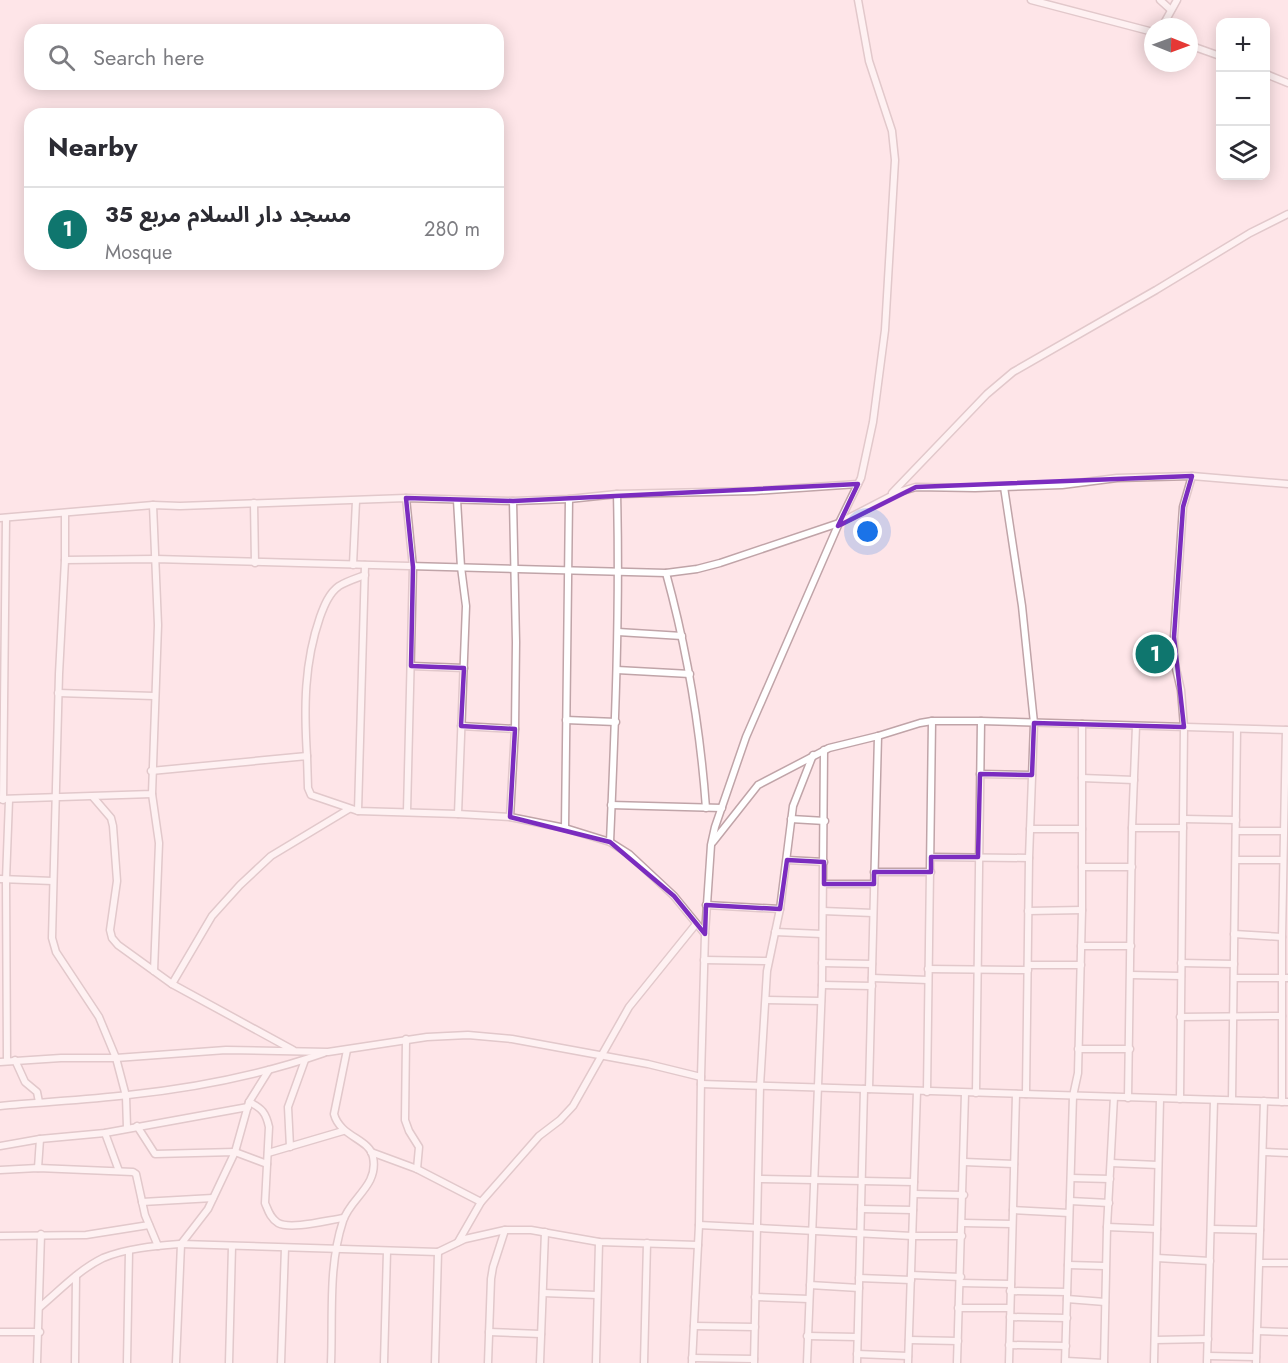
<!DOCTYPE html>
<html lang="en">
<head>
<meta charset="utf-8">
<style>
  body { margin:0; font-family:Jost,"Noto Sans Arabic",sans-serif; background:#f7f7f7; color:#2b2b33 }
  .controls { position:absolute; right:18px; top:18px; display:grid; overflow:hidden; border-radius:12px; box-shadow:0 3px 15px #0003 }
  .controls button { width:54px; height:54px; display:grid; place-items:center; padding:0; border:0; border-bottom:2px solid #e1e1e2; background:#fff; color:#2b2b33; font:30px sans-serif }
  .compass { position:absolute; left:1144px; top:18px; width:54px; height:54px; border-radius:50%; background:#fff; box-shadow:0 3px 15px #0003; rotate:91deg }
  .you { position:absolute; left:868px; top:532px; width:21px; height:21px; margin:-15px; border:4px solid #fff; border-radius:50%; background:#1a73e8; box-shadow:0 0 0 9px #1a73e833 }
  .badge { display:grid; place-items:center; width:39px; height:39px; border-radius:50%; background:#0f766e; color:#fff; font-size:20px; font-weight:700 }
  .pin { position:absolute; translate:-50% -50%; border:3px solid #fff; box-shadow:0 2px 6px #0006 }
  .list { margin:0; padding:0; list-style:none }
  h2 { display:flex; justify-content:space-between; align-items:center; height:78px; margin:0; padding:0 24px; font-size:26px }
  h2 small { font-size:20px; font-weight:400; color:#7c7c81 }
  .list li { display:grid; grid-template-columns:39px 1fr auto; gap:18px; align-items:center; box-sizing:border-box; height:84px; padding:0 24px; border-top:2px solid #e1e1e2 }
  .list b { display:block; font-size:22px; white-space:nowrap }
  .list p { margin:0; font-size:20px; white-space:nowrap; color:#7c7c81 }
  .list em { font-size:20px; font-style:normal; color:#7c7c81 }
  .icon { flex:none; width:33px; height:33px; fill:none; stroke:currentColor; stroke-width:2; stroke-linecap:round; stroke-linejoin:round }
  .map { position:relative; flex:none; width:1288px; height:1363px; overflow:hidden }
  .search { position:absolute; background:#fff; box-shadow:0 3px 15px #0003; left:24px; top:24px; width:480px; height:66px; display:flex; align-items:center; gap:15px; box-sizing:border-box; padding:0 21px; border-radius:18px; color:#7c7c81; font-size:22px }
  .panel { position:absolute; background:#fff; box-shadow:0 3px 15px #0003; left:24px; top:108px; width:480px; height:162px; border-radius:18px }
  .map>svg:first-child { display:block }
</style>
</head>
<body>
<div class="map">
<svg width="1288" height="1363" viewBox="0 0 1288 1363">
  <rect width="100%" height="100%" fill="#fee5e8"/>
  <g fill="none" stroke-linecap="round" stroke-linejoin="round">
    <!-- minor casing -->
    <g stroke="#c0a4a8" stroke-width="9">
      <g id="minor">
        <polyline points="1031,0 1153,32"/>
        <polyline points="1160,0 1171,10"/>
        <polyline points="1162,27 1177,0"/>
        <polyline points="1189,45 1220,56"/>
        <polyline points="1266,74 1288,83"/>
        <polyline points="1004,487 1022,606 1034,723 1029,858 1026,1094"/>
        <polyline points="892,493 987,394 1013,372 1156,290 1250,233 1288,214"/>
        <polyline points="406,498 413,567 407,812"/>
        <polyline points="457,500 461,567 466,606 458,814"/>
        <polyline points="254,503 255,563"/>
        <polyline points="65,513 65,560 155,559 666,573 697,569 720,563 839,523 899,492 916,487 975,488 1062,485 1117,478 1192,476 1288,484"/>
        <polyline points="0,518 153,505 180,506 406,498 513,501 569,499 617,494 754,491 858,484"/>
        <polyline points="65,560 59,674 52,938 56,952 99,1017 116,1058 126,1096 127,1128"/>
        <polyline points="353,565 356,501"/>
        <path d="M 666,573 C 688,653 700,726 706,808"/>
        <polyline points="618,632 682,636"/>
        <polyline points="411,666 464,668"/>
        <polyline points="617,670 690,674"/>
        <polyline points="58,693 154,696"/>
        <polyline points="566,720 616,722"/>
        <polyline points="461,726 515,729"/>
        <path d="M 307,756 C 304,708 304,663 320,617 C 324,606 329,593 339,586 C 347,581 357,578 365,575"/>
        <polyline points="151,771 307,756 308,788 311,795 358,811 458,814 510,817 565,828 610,842 629,854 674,896 705,934 701,1077"/>
        <polyline points="980,774 1032,775"/>
        <polyline points="1082,778 1134,780"/>
        <polyline points="152,794 159,843 154,971"/>
        <polyline points="93,797 111,818 113,826 117,881 110,930 112,938 118,945 172,984 293,1050"/>
        <polyline points="0,799 152,794 158,625 153,505"/>
        <polyline points="3,800 6,518"/>
        <polyline points="611,805 722,808"/>
        <polyline points="358,811 365,565"/>
        <polyline points="510,817 515,729 516,642 513,501"/>
        <polyline points="791,819 825,821"/>
        <polyline points="1184,819 1236,820"/>
        <polyline points="565,828 569,499"/>
        <polyline points="1132,828 1183,828"/>
        <polyline points="1030,829 1082,829"/>
        <polyline points="1236,831 1284,831"/>
        <path d="M 610,842 C 615,726 620,610 617,494"/>
        <polyline points="713,842 758,785 829,748 878,736 920,723 932,721 981,721 1288,730"/>
        <polyline points="931,857 1029,858"/>
        <polyline points="787,860 824,862"/>
        <polyline points="1236,860 1283,860"/>
        <polyline points="1082,867 1132,867"/>
        <polyline points="874,872 931,872"/>
        <polyline points="0,879 53,881"/>
        <polyline points="824,884 874,884"/>
        <polyline points="706,905 780,909"/>
        <polyline points="823,911 873,913"/>
        <polyline points="1028,911 1082,910"/>
        <polyline points="775,932 822,934"/>
        <polyline points="705,934 711,845 715,827 746,737 839,523 861,478 873,422 885,330 895,160 892,131 869,61 858,0"/>
        <polyline points="1234,934 1282,937"/>
        <polyline points="1081,946 1131,946"/>
        <polyline points="704,960 768,961"/>
        <polyline points="822,963 872,964"/>
        <polyline points="1181,963 1234,964"/>
        <polyline points="1028,965 1081,965"/>
        <polyline points="928,969 1028,970"/>
        <polyline points="1131,975 1181,976"/>
        <polyline points="872,978 928,980"/>
        <polyline points="1234,978 1288,978"/>
        <polyline points="172,984 212,916 240,885 271,856 349,809"/>
        <polyline points="822,985 872,986"/>
        <polyline points="766,1000 821,1001"/>
        <polyline points="1180,1017 1282,1016"/>
        <polyline points="406,1039 405,1120 409,1131 419,1147 417,1169"/>
        <polyline points="1078,1049 1130,1049"/>
        <polyline points="15,1060 25,1082 37,1092 39,1102"/>
        <polyline points="7,1061 6,880 9,800"/>
        <polyline points="0,1062 61,1058 116,1058 226,1050 328,1052 427,1037 468,1035 512,1039 648,1064 701,1077 699,1225 692,1363"/>
        <polyline points="701,1084 1288,1102"/>
        <polyline points="869,1089 878,736"/>
        <polyline points="927,1092 932,721"/>
        <polyline points="976,1093 981,721"/>
        <polyline points="1128,1098 1132,828 1136,726"/>
        <polyline points="1180,1099 1184,727 1181,690 1174,660 1174,637 1183,507 1192,476"/>
        <polyline points="1232,1100 1237,729"/>
        <path d="M 249,1102 C 262,1108 266,1113 269,1127 L 265,1203 C 268,1210 270,1218 278,1223 C 291,1230 328,1220 344,1218"/>
        <polyline points="1282,1102 1282,937 1286,730"/>
        <path d="M 0,1106 C 42,1102 85,1100 128,1095 C 194,1088 261,1075 324,1053"/>
        <polyline points="137,1126 155,1154 235,1152 267,1164"/>
        <polyline points="105,1133 119,1171"/>
        <polyline points="0,1146 40,1139 105,1133 248,1107"/>
        <polyline points="290,1147 288,1107 305,1060"/>
        <polyline points="371,1152 417,1169 481,1202"/>
        <polyline points="1263,1152 1288,1153"/>
        <polyline points="268,1153 343,1131"/>
        <polyline points="964,1162 1014,1164"/>
        <polyline points="1111,1163 1158,1165"/>
        <polyline points="38,1168 40,1139"/>
        <polyline points="0,1170 38,1168 133,1172 136,1174 145,1215 158,1246"/>
        <polyline points="1071,1178 1110,1179"/>
        <polyline points="759,1179 914,1182"/>
        <polyline points="914,1194 964,1195"/>
        <polyline points="1070,1201 1109,1203"/>
        <polyline points="142,1202 213,1198"/>
        <polyline points="861,1209 913,1210"/>
        <polyline points="1013,1210 1069,1213"/>
        <polyline points="963,1223 1012,1224"/>
        <polyline points="699,1225 912,1236 962,1236"/>
        <polyline points="1107,1227 1157,1229"/>
        <polyline points="1212,1229 1260,1230"/>
        <polyline points="0,1236 86,1235 149,1225"/>
        <polyline points="458,1242 481,1202 539,1136 560,1120 573,1106 629,1007 696,924"/>
        <polyline points="1157,1258 1210,1261"/>
        <polyline points="1260,1263 1288,1263"/>
        <polyline points="1068,1265 1105,1266"/>
        <polyline points="911,1275 961,1277"/>
        <polyline points="859,1278 911,1280"/>
        <polyline points="960,1283 1011,1284"/>
        <polyline points="810,1285 859,1288"/>
        <polyline points="1010,1291 1067,1292"/>
        <polyline points="543,1293 597,1295"/>
        <polyline points="755,1297 809,1299"/>
        <polyline points="1067,1299 1105,1302"/>
        <path d="M 40,1307 C 60,1290 80,1269 103,1258 C 127,1248 155,1246 181,1244 L 438,1252 L 465,1239 L 505,1230 L 531,1230 L 599,1242 L 698,1245"/>
        <polyline points="958,1308 1010,1308"/>
        <polyline points="1010,1317 1067,1318"/>
        <polyline points="694,1326 755,1327"/>
        <polyline points="1257,1331 1288,1332"/>
        <polyline points="0,1332 40,1332"/>
        <polyline points="489,1332 541,1334"/>
        <polyline points="807,1336 857,1337"/>
        <polyline points="909,1340 958,1341"/>
        <polyline points="1155,1340 1208,1339"/>
        <polyline points="1009,1345 1066,1346"/>
        <polyline points="857,1354 908,1356"/>
        <polyline points="1208,1356 1256,1357"/>
        <polyline points="692,1358 754,1359"/>
        <polyline points="1066,1361 1104,1363"/>
        <polyline points="37,1363 41,1234"/>
        <polyline points="75,1363 76,1276"/>
        <polyline points="127,1363 129,1251"/>
        <polyline points="176,1363 181,1244 208,1209 235,1152 249,1102 269,1070"/>
        <polyline points="229,1363 232,1246"/>
        <polyline points="281,1363 285,1248"/>
        <path d="M 331,1363 C 333,1316 328,1266 343,1221 C 350,1198 379,1186 373,1157 C 370,1139 340,1137 334,1114 L 347,1050"/>
        <polyline points="384,1363 387,1251"/>
        <polyline points="435,1363 438,1252"/>
        <polyline points="488,1363 491,1279 493,1267 505,1230"/>
        <polyline points="540,1363 545,1232"/>
        <polyline points="596,1363 599,1242"/>
        <polyline points="644,1363 647,1243"/>
        <polyline points="754,1363 760,1086 767,971 780,909 793,806 813,755"/>
        <polyline points="807,1363 822,985 824,750"/>
        <polyline points="857,1363 864,1089"/>
        <polyline points="908,1363 917,1091"/>
        <polyline points="957,1363 965,1093"/>
        <polyline points="1009,1363 1016,1094"/>
        <polyline points="1065,1363 1073,1096 1078,1073 1082,910 1082,724"/>
        <polyline points="1104,1363 1107,1227 1114,1097"/>
        <polyline points="1154,1363 1160,1099"/>
        <polyline points="1207,1363 1214,1100"/>
        <polyline points="1256,1363 1264,1101"/>
      </g>
    </g>
    <!-- minor -->
    <use href="#minor" stroke="#fff" stroke-width="6"/>
  </g>
  <!-- marked area -->
  <path d="M0 0H1288V1363H0ZM 1192,476 L 1183,507 L 1174,637 L 1184,727 L 1034,723 L 1032,775 L 980,774 L 978,857 L 931,857 L 931,872 L 874,872 L 874,884 L 824,884 L 824,862 L 787,860 L 780,909 L 706,905 L 705,934 L 674,896 L 610,842 L 510,817 L 515,729 L 461,726 L 464,668 L 411,666 L 413,567 L 406,498 L 513,501 L 858,484 L 838,526 L 916,487 Z" fill="#fee5e8" fill-opacity=".55" fill-rule="evenodd"/>
  <path fill="none" stroke="#7b2cbf" stroke-width="4.5" stroke-linejoin="round" d="M 1192,476 L 1183,507 L 1174,637 L 1184,727 L 1034,723 L 1032,775 L 980,774 L 978,857 L 931,857 L 931,872 L 874,872 L 874,884 L 824,884 L 824,862 L 787,860 L 780,909 L 706,905 L 705,934 L 674,896 L 610,842 L 510,817 L 515,729 L 461,726 L 464,668 L 411,666 L 413,567 L 406,498 L 513,501 L 858,484 L 838,526 L 916,487 Z"/>
</svg>
<div class="controls">
<button>+</button>
<button>−</button>
<button><svg class="icon" aria-label="layers" viewBox="0 0 24 24"><path d="M12 4l9 5-9 5-9-5zM3 14l9 5 9-5"/></svg></button>
</div>
<svg class="compass" viewBox="-18 -18 36 36"><path d="M0-13l5 13h-10z" fill="#e53935"/><path d="M0 13l5-13h-10z" fill="#7c7c81"/></svg>
<div class="you"></div>
<div class="pin badge" style="left:1155px;top:654px">1</div>
<div class="search"><svg class="icon" aria-label="search" viewBox="0 0 24 24"><circle cx="10" cy="10" r="6"/><path d="M15 15l6 6"/></svg>Search here</div>
<section class="panel">
<h2>Nearby<small></small></h2>
<ul class="list">
<li><span class="badge">1</span><div><b>مسجد دار السلام مربع 35</b><p>Mosque</p></div><em>280 m</em></li>
</ul>
</section>
</div>
</body>
</html>
